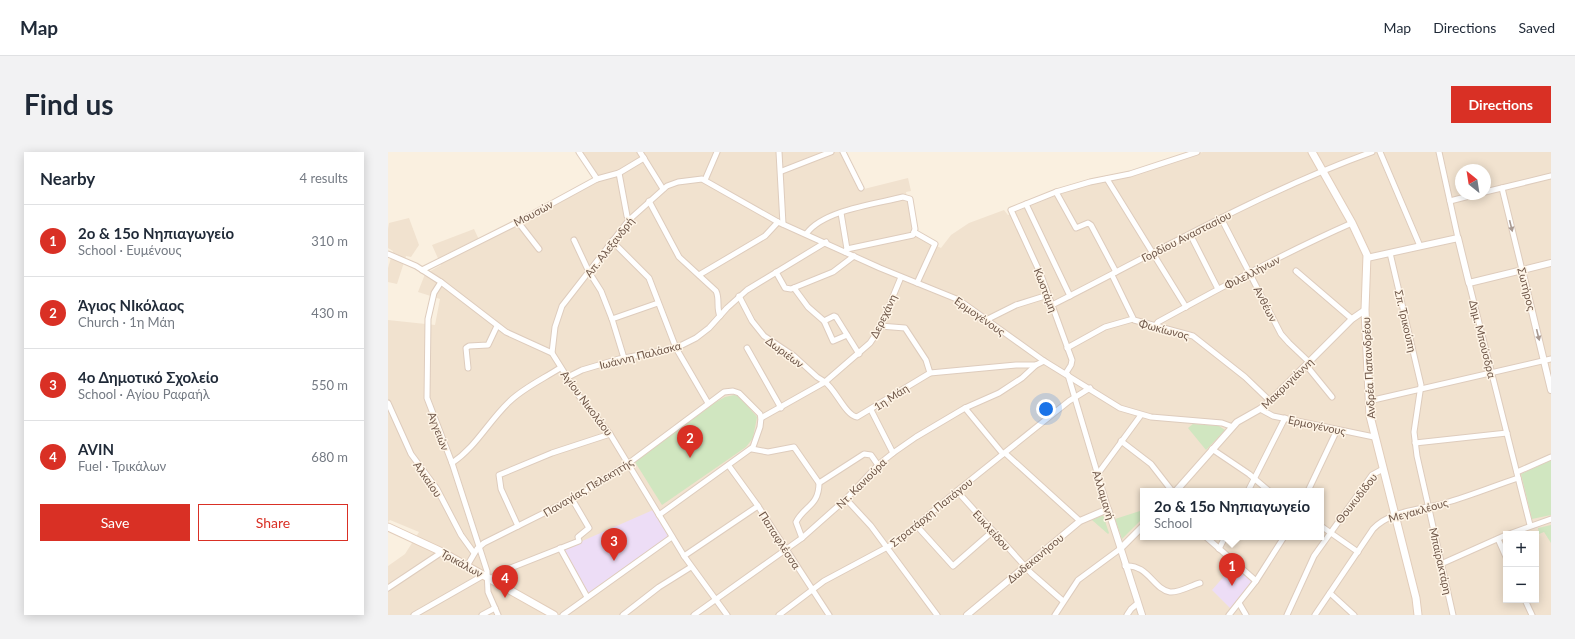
<!DOCTYPE html>
<html lang="en">
<head>
<meta charset="utf-8">
<style>
  body { margin:0; font-family:Lato,sans-serif; background:#f2f2f3; color:#1f2937 }
  .controls { position:absolute; right:12px; bottom:12px; display:grid; overflow:hidden; border-radius:0px; box-shadow:0 2px 10px #0003 }
  .controls button { width:36px; height:36px; display:grid; place-items:center; padding:0; border:0; border-bottom:1px solid #e0e1e3; background:#fff; color:#1f2937; font:20px sans-serif }
  .compass { position:absolute; left:1067px; top:12px; width:36px; height:36px; border-radius:50%; background:#fff; box-shadow:0 2px 10px #0003; rotate:330deg }
  .you { position:absolute; left:658px; top:257px; width:14px; height:14px; margin:-10px; border:3px solid #fff; border-radius:50%; background:#1a73e8; box-shadow:0 0 0 6px #1a73e833 }
  .badge { display:grid; place-items:center; width:26px; height:26px; border-radius:50%; background:#d93025; color:#fff; font-size:13px; font-weight:700 }
  .pin { position:absolute; translate:-50% -33px; filter:drop-shadow(0 1px 2px #0008) }
  .pin::after { content:''; position:absolute; top:21px; width:14px; height:12px; background:inherit; clip-path:polygon(0 0,100% 0,50% 100%) }
  .popup { position:absolute; left:752px; top:336px; width:184px; height:52px; box-sizing:border-box; display:grid; place-content:center; border-radius:0px; background:#fff; filter:drop-shadow(0 1px 3px #0005); font-size:13px; white-space:nowrap; color:#747a83 }
  .popup b { font-size:15px; color:#1f2937 }
  .popup::after { content:''; position:absolute; left:50%; top:100%; margin-left:-8px; border:8px solid transparent; border-top-color:#fff }
  .list { margin:0; padding:0; list-style:none }
  h2 { display:flex; justify-content:space-between; align-items:center; height:52px; margin:0; padding:0 16px; font-size:17px }
  h2 small { font-size:13px; font-weight:400; color:#747a83 }
  .list li { display:grid; grid-template-columns:26px 1fr auto; gap:12px; align-items:center; box-sizing:border-box; height:72px; padding:0 16px; border-top:1px solid #e0e1e3 }
  .list b { display:block; font-size:15px; white-space:nowrap }
  .list p { margin:0; font-size:13px; white-space:nowrap; color:#747a83 }
  .list em { font-size:13px; font-style:normal; color:#747a83 }
  .actions { display:flex; gap:8px; padding:12px 16px }
  .actions a { flex:1; padding:9px 0; border:1px solid #d93025; border-radius:0px; text-align:center; font-size:14px; color:#d93025 }
  .actions .main { background:#d93025; color:#fff }
  .map { position:relative; flex:none; width:1163px; height:463px; overflow:hidden; border-radius:0px }
  header { display:flex; align-items:center; gap:24px; box-sizing:border-box; height:56px; padding:0 20px; background:#fff; border-bottom:1px solid #e0e1e3 }
  header strong { font-size:19px }
  nav { display:flex; gap:22px; margin-inline-start:auto; font-size:14px }
  .intro { display:flex; align-items:center; justify-content:space-between; box-sizing:border-box; height:96px; padding:0 24px }
  h1 { margin:0; font-size:28px }
  .button { padding:10px 18px; border-radius:0px; background:#d93025; color:#fff; font-size:14px; font-weight:700 }
  main { display:flex; gap:24px; padding:0 24px }
  aside { flex:1; background:#fff; border-radius:0px; box-shadow:0 2px 10px #0003 }
  .map>svg:first-child { display:block }
</style>
</head>
<body>
<header>
<strong>Map</strong>
<nav><a>Map</a><a>Directions</a><a>Saved</a></nav>
</header>
<div class="intro"><h1>Find us</h1><a class="button">Directions</a></div>
<main>
<aside>
<h2>Nearby<small>4 results</small></h2>
<ul class="list">
<li><span class="badge">1</span><div><b>2ο &amp; 15ο Νηπιαγωγείο</b><p>School · Ευμένους</p></div><em>310 m</em></li>
<li><span class="badge">2</span><div><b>Άγιος ΝΙκόλαος</b><p>Church · 1η Μάη</p></div><em>430 m</em></li>
<li><span class="badge">3</span><div><b>4ο Δημοτικό Σχολείο</b><p>School · Αγίου Ραφαήλ</p></div><em>550 m</em></li>
<li><span class="badge">4</span><div><b>AVIN</b><p>Fuel · Τρικάλων</p></div><em>680 m</em></li>
</ul>
<div class="actions"><a class="main">Save</a><a>Share</a></div>
</aside>
<div class="map">
<svg width="1163" height="463" viewBox="0 0 1163 463">
  <rect width="100%" height="100%" fill="#faf0e0"/>
  <!-- residential -->
  <g fill="#f1e2cf" fill-rule="evenodd">
    <path d="M 194,0 L 453,0 L 472,38 L 520,26 L 523,39 L 518,40 L 524,78 L 522,81 L 553,96 L 563,83 L 581,71 L 616,58 L 620,63 L 672,42 L 703,32 L 737,26 L 815,0 L 1163,0 L 1163,463 L 0,463 L 0,414 L 17,402 L 31,380 L 2,368 L 0,370 L 0,168 L 47,173 L 52,147 L 30,140 L 37,122 L 53,113 L 44,93 L 86,77 L 93,92 L 212,29 ZM 1073,18 L 1097,18 L 1097,42 L 1073,42 ZM 755,339 L 933,339 L 933,385 L 755,385 ZM 1118,382 L 1148,382 L 1148,448 L 1118,448 Z"/>
    <polygon points="21,66 31,93 23,105 18,104 9,132 0,130 0,116 5,99 0,96 0,77 1,71"/>
  </g>
  <!-- education -->
  <g fill="#edddf6">
    <polygon points="265,358 281,384 200,441 176,397"/>
    <polygon points="845,414 864,430 843,457 824,438"/>
  </g>
  <!-- green -->
  <g fill="#d0e6c0">
    <polygon points="346,243 351,244 369,265 365,286 358,295 274,353 247,310 328,250 337,245"/>
    <polygon points="805,272 831,274 837,278 818,298 800,276"/>
    <polygon points="1163,308 1163,363 1144,367 1133,322"/>
    <polygon points="755,358 755,366 734,387 727,367"/>
    <polygon points="715,363 721,381 720,382 704,368"/>
    <polygon points="1163,373 1163,391 1156,380 1151,382 1150,376"/>
  </g>
  <g fill="none" stroke-linecap="round" stroke-linejoin="round">
    <!-- minor casing -->
    <g stroke="#deccbd" stroke-width="7">
      <g id="minor">
        <polyline points="191,0 209,27"/>
        <polyline points="252,0 275,37"/>
        <polyline points="391,0 395,72"/>
        <polyline points="455,0 473,36"/>
        <polyline points="992,0 1032,94"/>
        <polyline points="1051,0 1070,86"/>
        <polyline points="394,19 443,0"/>
        <polyline points="231,21 239,64 241,68"/>
        <polyline points="719,27 798,155"/>
        <polyline points="317,28 329,0"/>
        <polyline points="1114,36 1134,118"/>
        <polyline points="668,40 688,76 700,71 703,73 728,120"/>
        <polyline points="1097,40 1163,24"/>
        <path d="M 261,49 L 291,105 L 328,139 C 332,147 328,156 332,164"/>
        <polyline points="1062,49 1089,42"/>
        <polyline points="638,52 682,144"/>
        <polyline points="453,61 459,97"/>
        <polyline points="833,66 893,182 901,191 921,210"/>
        <polyline points="130,70 151,97"/>
        <polyline points="526,80 547,92 529,131"/>
        <path d="M 419,81 C 436,58 488,52 515,45 L 522,47 L 527,77 L 525,83 L 459,97 L 457,100"/>
        <polyline points="802,82 830,137"/>
        <polyline points="186,88 201,120 213,139 224,167 236,206"/>
        <polyline points="224,89 261,126 288,196 320,251"/>
        <polyline points="1002,101 1033,233 1026,280 1029,304 1065,463"/>
        <polyline points="0,102 28,114 53,130 118,180 164,201 191,244 222,282 296,404 339,463"/>
        <polyline points="34,118 130,70 209,27 231,21 256,6"/>
        <polyline points="908,119 964,167"/>
        <polyline points="388,120 397,136 403,137 445,120 466,104"/>
        <polyline points="311,123 377,84 390,70"/>
        <polyline points="724,123 746,168 805,184 857,225 882,249"/>
        <polyline points="53,130 46,141 40,167 39,246 64,311 99,419 100,440 110,463"/>
        <polyline points="1081,131 1142,373"/>
        <polyline points="406,136 420,155 436,169 446,164 448,165 471,202"/>
        <polyline points="351,144 364,169 376,184 406,204 429,225 437,230 482,191 492,176 513,125"/>
        <path d="M 664,153 C 769,100 873,40 984,0"/>
        <polyline points="224,167 270,151"/>
        <polyline points="598,168 628,153 660,143"/>
        <polyline points="436,169 445,189 459,183"/>
        <polyline points="492,174 517,176 538,208 542,221"/>
        <path d="M 767,174 L 770,170 C 834,135 898,100 964,71"/>
        <polyline points="359,196 393,256"/>
        <polyline points="679,196 717,175 745,167"/>
        <polyline points="164,201 167,175 174,154 241,68 279,34 290,30 314,27 390,70 492,116 571,148 656,209 732,256 763,265 834,271 845,275"/>
        <polyline points="918,213 944,245"/>
        <polyline points="80,216 78,196 81,194 100,193 109,174"/>
        <polyline points="678,221 683,213 684,208 653,123 623,58 668,40 702,30 742,22 809,0"/>
        <polyline points="680,223 720,357"/>
        <polyline points="178,226 194,218 231,207 288,196 308,186 321,176 339,156 359,138 438,90"/>
        <polyline points="981,249 1163,207"/>
        <polyline points="0,251 23,302 49,337 73,383 86,401"/>
        <polyline points="577,256 615,302"/>
        <polyline points="872,257 885,264 986,285"/>
        <polyline points="483,258 505,301"/>
        <path d="M 373,266 L 437,230 C 448,238 458,264 469,265 L 542,221 L 628,213 L 648,213 L 656,209"/>
        <polyline points="733,289 763,312 784,339"/>
        <polyline points="1027,291 1119,281"/>
        <path d="M 364,297 L 380,300 L 406,295 L 431,331 C 431,354 416,354 408,370 L 414,386"/>
        <polyline points="824,297 861,322 881,339"/>
        <polyline points="617,301 692,369"/>
        <path d="M 64,311 C 88,295 100,270 121,250 C 135,236 155,227 172,216"/>
        <polyline points="341,314 370,354 441,463"/>
        <polyline points="1129,320 1163,305"/>
        <polyline points="709,323 753,263"/>
        <polyline points="431,331 476,302 483,303 490,313"/>
        <polyline points="569,339 643,421 675,449"/>
        <polyline points="860,339 897,266"/>
        <polyline points="920,339 949,278"/>
        <polyline points="458,347 483,374 549,463"/>
        <polyline points="528,373 565,414 605,379"/>
        <polyline points="130,374 113,337 111,323 164,301 222,282"/>
        <polyline points="933,374 970,400"/>
        <polyline points="1121,382 1163,367"/>
        <polyline points="818,385 868,429"/>
        <polyline points="1110,387 1118,405"/>
        <polyline points="172,396 199,445"/>
        <polyline points="831,397 837,385"/>
        <polyline points="296,404 370,354"/>
        <polyline points="1053,412 1118,383"/>
        <polyline points="79,414 89,397 96,391 184,347 241,311 336,240 345,239 351,241 372,262 373,266 372,275 365,295 271,363"/>
        <path d="M 737,414 C 760,412 765,437 782,440 C 791,441 804,433 812,431"/>
        <polyline points="103,427 110,421 191,389 190,385 201,376 184,347"/>
        <polyline points="0,436 54,400"/>
        <polyline points="942,441 966,463"/>
        <polyline points="1137,448 1144,463"/>
        <polyline points="851,451 858,463"/>
        <polyline points="26,463 96,423"/>
        <polyline points="94,463 107,456"/>
        <polyline points="175,463 284,385"/>
        <polyline points="235,463 271,435 303,415"/>
        <polyline points="306,463 414,386 458,347 490,313 505,301 528,285 577,256 611,241 634,226 648,213"/>
        <polyline points="391,463 436,429 507,391 569,339 681,249 702,236"/>
        <polyline points="667,463 690,428 732,397"/>
        <polyline points="739,463 743,457 750,451"/>
        <polyline points="841,463 868,429 896,385"/>
        <polyline points="899,463 926,404 984,323 995,317"/>
        <path d="M 927,463 L 985,377 C 1003,358 1033,358 1057,351 C 1082,344 1106,334 1130,326"/>
      </g>
    </g>
    <!-- tertiary casing -->
    <g stroke="#deccbd" stroke-width="8">
      <g id="tertiary">
        <polyline points="979,106 1070,86 1081,131 1163,111"/>
        <polyline points="1134,118 1163,238"/>
        <polyline points="788,339 849,270 872,257 882,249 964,167 977,158"/>
        <polyline points="732,397 755,374"/>
        <polyline points="579,463 692,369 720,357 754,463"/>
      </g>
    </g>
    <!-- secondary casing -->
    <g stroke="#e2cdbb" stroke-width="9">
      <g id="secondary">
        <polyline points="924,0 964,71 979,103 977,158 982,264 1028,446 1030,463"/>
        <polyline points="0,375 54,400 166,463"/>
      </g>
    </g>
    <!-- minor -->
    <use href="#minor" stroke="#fff" stroke-width="5"/>
    <!-- tertiary -->
    <use href="#tertiary" stroke="#fff" stroke-width="6"/>
    <!-- secondary -->
    <use href="#secondary" stroke="#fff" stroke-width="7"/>
  </g>
  <!-- one-way arrows -->
  <defs><path id="oneway-solid" d="M-6-.8H1V-3.2L6.5 0L1 3.2V.8H-6Z"/></defs>
  <g fill="#a99a92">
    <use href="#oneway-solid" transform="translate(1123 74) rotate(76)"/>
    <use href="#oneway-solid" transform="translate(1150 183) rotate(76)"/>
  </g>
  <g text-anchor="middle" dominant-baseline="central" stroke-width="3" stroke-linejoin="round" paint-order="stroke">
    <!-- street labels -->
    <g font-size="11" fill="#6f5749" stroke="#fef4e6">
      <text transform="translate(145 61) rotate(-28)">Μουσών</text>
      <text transform="translate(798 84) rotate(-27)">Γορδίου Αναστασίου</text>
      <text transform="translate(221 95) rotate(-52)">Απ. Αλεξανδρή</text>
      <text transform="translate(864 120) rotate(-27)">Φιλελλήνων</text>
      <text transform="translate(1139 137) rotate(76)">Σωτήρος</text>
      <text transform="translate(658 138) rotate(69)">Κωστάμη</text>
      <text transform="translate(878 152) rotate(63)">Ανθέων</text>
      <text transform="translate(495 164) rotate(-64)">Δερεχάνη</text>
      <text transform="translate(592 164) rotate(35)">Ερμογένους</text>
      <text transform="translate(1018 169) rotate(77)">Σπ. Τρικούπη</text>
      <text transform="translate(776 177) rotate(15)">Φωκίωνος</text>
      <text transform="translate(1095 187) rotate(76)">Δημ. Μπούσδρα</text>
      <text transform="translate(397 200) rotate(37)">Δωριέων</text>
      <text transform="translate(252 203) rotate(-14)">Ιωάννη Παλάσκα</text>
      <text transform="translate(980 216) rotate(-93)">Ανδρέα Παπανδρέου</text>
      <text transform="translate(899 231) rotate(-44)">Μακρυγιάννη</text>
      <text transform="translate(503 245) rotate(-33)">1η Μάη</text>
      <text transform="translate(199 251) rotate(53)">Αγίου Νικολάου</text>
      <text transform="translate(929 273) rotate(12)">Ερμογένους</text>
      <text transform="translate(51 279) rotate(69)">Αγγειών</text>
      <text transform="translate(40 327) rotate(55)">Αλκαίου</text>
      <text transform="translate(473 331) rotate(-45)">Ντ. Κανιούρα</text>
      <text transform="translate(200 335) rotate(-31)">Παναγίας Πελεκητής</text>
      <text transform="translate(716 343) rotate(73)">Αλλαμανή</text>
      <text transform="translate(968 346) rotate(-52)">Θουκυδίδου</text>
      <text transform="translate(1030 358) rotate(-16)">Μεγακλέους</text>
      <text transform="translate(543 360) rotate(-39)">Στρατάρχη Παπάγου</text>
      <text transform="translate(604 378) rotate(48)">Ευκλείδου</text>
      <text transform="translate(392 388) rotate(57)">Παπαφλέσσα</text>
      <text transform="translate(647 406) rotate(-40)">Δωδεκανήσου</text>
      <text transform="translate(1053 409) rotate(77)">Μπαϊρακτάρη</text>
      <text transform="translate(74 411) rotate(29)">Τρικάλων</text>
    </g>
  </g>
</svg>
<div class="controls">
<button>+</button>
<button>−</button>
</div>
<svg class="compass" viewBox="-18 -18 36 36"><path d="M0-13l5 13h-10z" fill="#e53935"/><path d="M0 13l5-13h-10z" fill="#747a83"/></svg>
<div class="you"></div>
<div class="pin badge" style="left:844px;top:434px">1</div>
<div class="popup"><b>2ο &amp; 15ο Νηπιαγωγείο</b>School</div>
<div class="pin badge" style="left:302px;top:306px">2</div>
<div class="pin badge" style="left:226px;top:409px">3</div>
<div class="pin badge" style="left:117px;top:446px">4</div>
</div>
</main>
</body>
</html>
